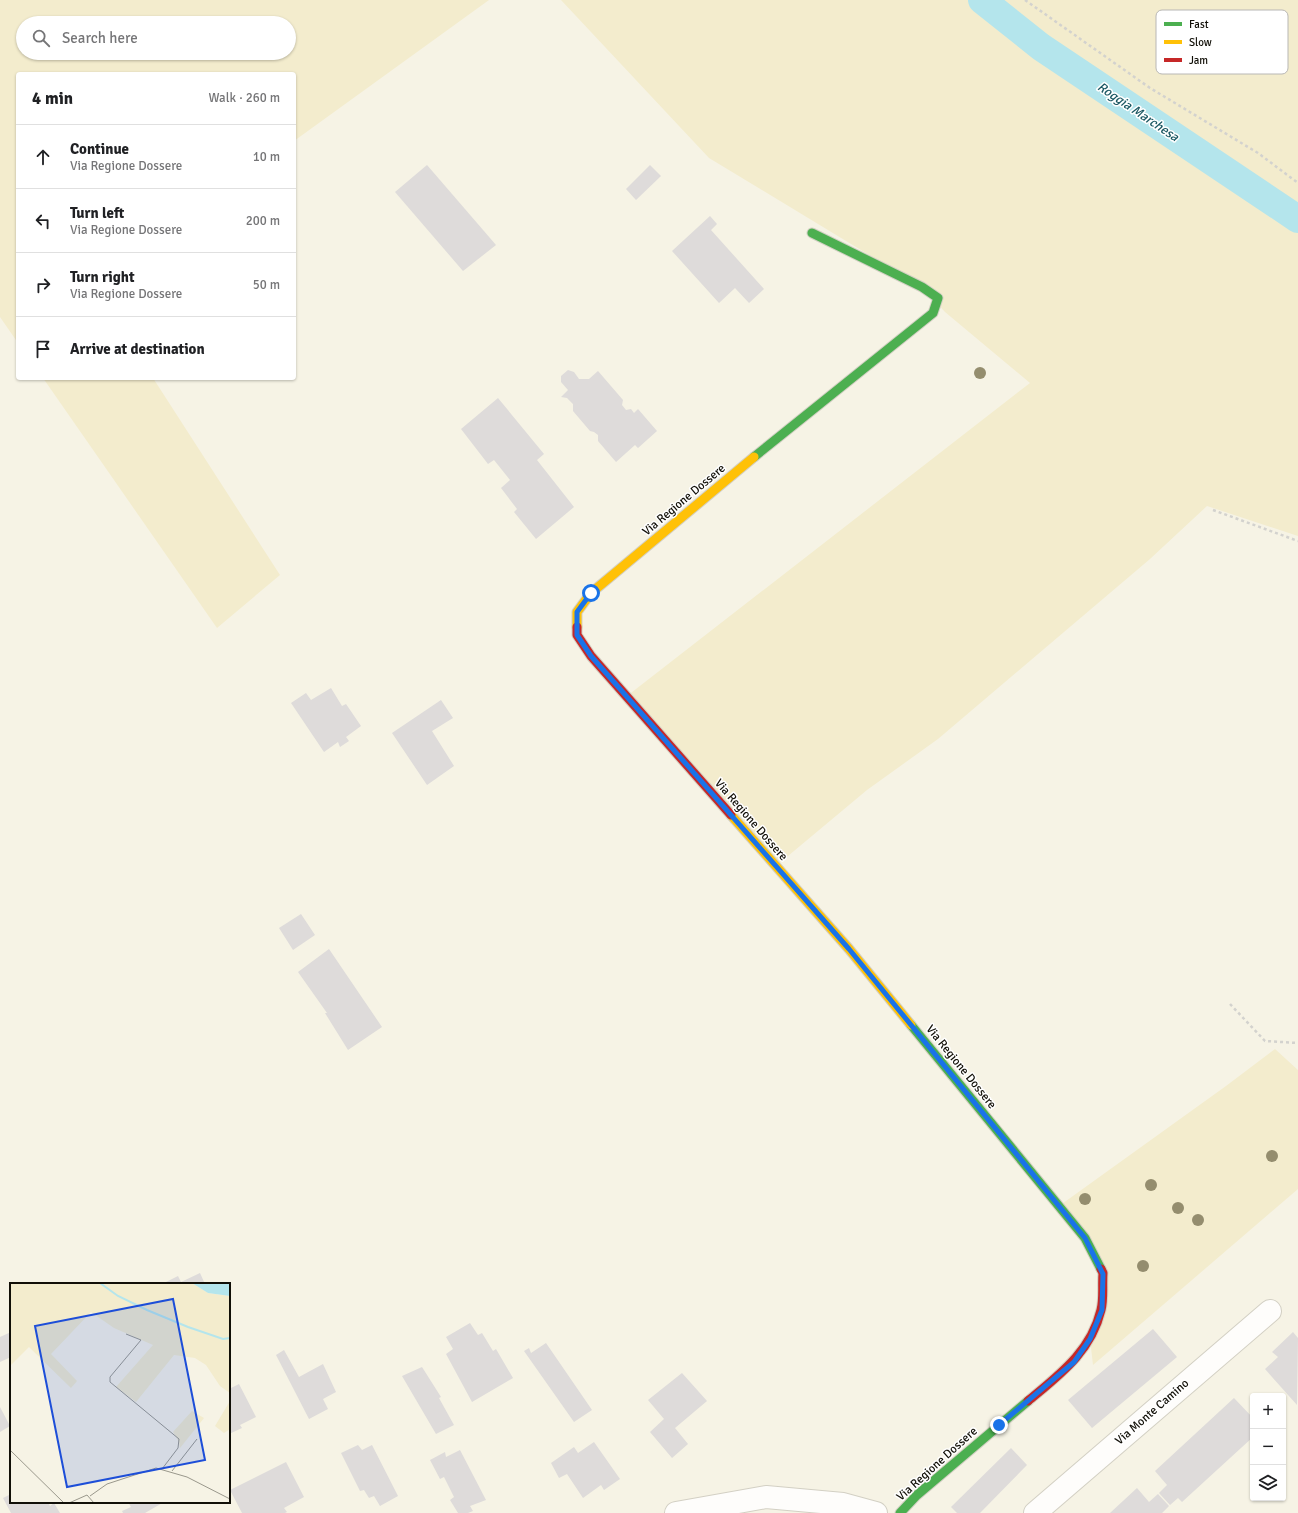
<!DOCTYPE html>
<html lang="en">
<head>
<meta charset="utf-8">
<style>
  body { margin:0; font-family:Signika,sans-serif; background:#f2f2f2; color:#202124 }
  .controls { position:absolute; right:12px; bottom:12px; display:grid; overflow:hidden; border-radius:4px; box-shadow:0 1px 3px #0004 }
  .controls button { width:36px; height:36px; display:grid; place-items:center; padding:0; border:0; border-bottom:1px solid #e0e0e0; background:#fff; color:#202124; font:20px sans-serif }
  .stop { position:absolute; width:12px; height:12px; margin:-9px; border:3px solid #1a73e8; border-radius:50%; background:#fff }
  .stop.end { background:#1a73e8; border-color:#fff; box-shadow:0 1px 4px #0008 }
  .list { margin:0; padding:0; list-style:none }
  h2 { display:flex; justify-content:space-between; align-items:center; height:52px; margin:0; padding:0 16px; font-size:17px }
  h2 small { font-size:13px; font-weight:400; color:#757577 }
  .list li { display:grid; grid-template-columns:26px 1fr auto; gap:12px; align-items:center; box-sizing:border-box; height:64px; padding:0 16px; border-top:1px solid #e0e0e0 }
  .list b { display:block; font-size:15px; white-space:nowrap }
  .list p { margin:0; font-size:13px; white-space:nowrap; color:#757577 }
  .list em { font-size:13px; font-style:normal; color:#757577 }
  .icon { flex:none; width:22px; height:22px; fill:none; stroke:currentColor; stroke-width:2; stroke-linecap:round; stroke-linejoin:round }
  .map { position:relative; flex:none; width:1298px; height:1513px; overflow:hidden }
  .search { position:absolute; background:#fff; box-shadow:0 1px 3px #0004; left:16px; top:16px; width:280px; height:44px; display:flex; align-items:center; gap:10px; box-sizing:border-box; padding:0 14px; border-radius:22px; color:#757577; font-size:15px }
  .panel { position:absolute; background:#fff; box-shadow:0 1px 3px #0004; left:16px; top:72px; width:280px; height:308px; border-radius:4px }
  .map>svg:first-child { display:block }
</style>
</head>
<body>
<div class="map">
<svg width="1298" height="1513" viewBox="0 0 1298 1513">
  <rect width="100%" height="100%" fill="#f6f3e5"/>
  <!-- green -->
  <g fill="#f3eccd" fill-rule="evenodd">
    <path d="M 0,0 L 489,0 L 294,141 L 294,74 L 18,74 L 18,343 L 0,317 ZM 23,23 L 289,23 L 289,53 L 23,53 Z"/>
    <polygon points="561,0 1298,0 1298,536 1207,506 1150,559 938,739 867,790 776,866 627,696 1030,383 945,312 922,287 709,158"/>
    <polygon points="43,378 153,378 280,575 217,628"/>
    <polygon points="1275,1049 1298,1070 1298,1189 1093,1365 1090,1339 1103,1274 1059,1206 1226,1086"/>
  </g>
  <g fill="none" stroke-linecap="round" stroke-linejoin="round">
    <!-- canal -->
    <polyline stroke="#b4e5ec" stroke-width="28" points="982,0 1041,47 1298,219"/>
  </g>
  <!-- building -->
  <g fill="#dedbda">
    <polygon points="427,165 496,245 463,271 395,192"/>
    <polygon points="650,165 661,176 636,200 626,189"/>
    <polygon points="710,216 717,224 711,230 764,289 749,303 735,288 719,303 672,251"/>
    <polygon points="568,370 574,372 579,379 589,379 598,371 623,400 622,405 626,410 631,409 634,413 638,409 657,431 638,448 635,445 616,462 598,441 598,435 594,432 590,431 573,411 573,404 567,398 561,397 568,390 561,382 561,376"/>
    <polygon points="498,398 544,454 537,460 574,507 536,539 514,512 517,509 501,488 510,480 494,460 488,464 461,429"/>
    <polygon points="331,688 342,706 346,704 361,726 346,737 349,741 340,747 338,742 324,752 291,703 306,693 311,700"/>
    <polygon points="441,700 453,718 432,731 454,766 427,785 392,733"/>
    <polygon points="301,914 315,935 293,950 279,928"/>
    <polygon points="329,949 382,1027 348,1050 325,1013 327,1013 298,972"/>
    <polygon points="200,1273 205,1284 162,1284 178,1276 181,1282"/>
    <polygon points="470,1323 478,1335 482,1333 493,1351 496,1349 513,1378 472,1402 446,1354 453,1349 446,1337"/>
    <polygon points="1153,1329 1177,1357 1092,1428 1068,1400"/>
    <polygon points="11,1332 11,1357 0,1362 0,1337"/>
    <polygon points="1293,1332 1298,1338 1297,1405 1265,1369 1278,1357 1272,1352"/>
    <polygon points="546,1343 592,1410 574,1422 524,1351 529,1348 531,1353"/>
    <polygon points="284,1350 299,1377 323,1364 336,1392 323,1399 328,1409 309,1419 276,1355"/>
    <polygon points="422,1367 441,1397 439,1398 454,1425 436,1434 402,1376"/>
    <polygon points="682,1373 707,1401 675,1428 688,1444 672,1458 650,1432 664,1419 648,1400"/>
    <polygon points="239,1384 256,1417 240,1425 242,1428 229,1434 229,1389"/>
    <polygon points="1234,1398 1253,1418 1253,1437 1182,1502 1178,1498 1170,1505 1159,1493 1167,1485 1155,1471"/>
    <polygon points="0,1407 10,1426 0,1432"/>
    <polygon points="594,1442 620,1479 604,1490 601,1485 583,1498 567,1474 559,1478 551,1463 574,1447 578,1453"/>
    <polygon points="358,1445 362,1450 372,1445 398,1496 380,1506 374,1496 369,1498 364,1490 360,1491 341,1453"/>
    <polygon points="1011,1448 1027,1465 980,1513 957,1513 951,1507"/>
    <polygon points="460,1450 486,1500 470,1506 473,1511 468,1513 458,1513 450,1500 454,1497 444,1477 440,1479 430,1460 445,1452 446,1457"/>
    <polygon points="286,1462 304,1497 284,1508 287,1512 285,1513 242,1513 230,1490"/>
    <polygon points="1137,1488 1149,1502 1158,1494 1169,1506 1162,1513 1110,1513"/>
    <polygon points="11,1494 11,1502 48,1502 50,1506 54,1503 60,1513 11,1513 3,1498"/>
    <polygon points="128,1502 164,1502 145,1513 123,1513 122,1511 131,1507"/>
  </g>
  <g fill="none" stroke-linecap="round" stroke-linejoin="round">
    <!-- street casing -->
    <g stroke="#d3d0c4" stroke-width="24">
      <g id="street">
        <polyline points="676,1513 766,1497 843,1504 876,1513"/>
        <polyline points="1035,1513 1270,1311"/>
      </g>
    </g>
    <!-- fast casing -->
    <g stroke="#d3d0c4" stroke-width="11">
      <g id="fast">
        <polyline points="754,457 933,313 938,298 922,287 812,233"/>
        <polyline points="911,1025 1085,1238 1101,1269"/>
        <polyline points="900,1513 917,1495 1028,1401"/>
      </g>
    </g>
    <!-- slow casing -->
    <g stroke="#d3d0c4" stroke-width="11">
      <g id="slow">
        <polyline points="577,627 577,612 591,593 754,457"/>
        <polyline points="731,815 849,949 911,1025"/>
      </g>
    </g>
    <!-- jam casing -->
    <g stroke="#d3d0c4" stroke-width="11">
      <g id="jam">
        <polyline points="577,627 577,635 591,656 731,815"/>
        <path d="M 1028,1401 C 1059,1375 1091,1352 1101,1310 C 1104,1299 1102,1285 1103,1273 L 1101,1269"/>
      </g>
    </g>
    <!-- path -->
    <g stroke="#d3d2ce" stroke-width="2.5" stroke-dasharray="3 3" stroke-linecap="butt">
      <polyline points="1025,0 1150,88 1258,153 1298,183"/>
      <polyline points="1213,510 1298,541"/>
      <polyline points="1230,1004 1265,1041 1298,1043"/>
    </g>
    <!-- street -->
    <use href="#street" stroke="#fefdfb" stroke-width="22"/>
    <!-- fast -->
    <use href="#fast" stroke="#4caf50" stroke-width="9"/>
    <!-- slow -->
    <use href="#slow" stroke="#ffc107" stroke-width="9"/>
    <!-- jam -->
    <use href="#jam" stroke="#c62828" stroke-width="9"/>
  </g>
  <!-- trees -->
  <g fill="#948d6e">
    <circle cx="980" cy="373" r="6"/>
    <circle cx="1272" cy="1156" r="6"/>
    <circle cx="1151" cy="1185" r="6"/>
    <circle cx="1085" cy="1199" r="6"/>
    <circle cx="1178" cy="1208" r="6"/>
    <circle cx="1198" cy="1220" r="6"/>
    <circle cx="1143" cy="1266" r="6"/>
  </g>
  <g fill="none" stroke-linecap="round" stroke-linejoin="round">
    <!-- route -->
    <polyline stroke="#1a73e8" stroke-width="5" points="591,593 577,612 577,635 591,656 849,949 1085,1238 1103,1274 1102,1310 1090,1339 1074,1362 999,1425"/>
  </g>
  <g text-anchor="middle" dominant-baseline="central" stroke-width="3" stroke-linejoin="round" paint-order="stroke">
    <!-- street labels -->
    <g font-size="12" fill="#110f07" stroke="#fff">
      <text transform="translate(684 500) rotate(-40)">Via Regione Dossere</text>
      <text transform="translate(751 820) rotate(49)">Via Regione Dossere</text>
      <text transform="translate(961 1067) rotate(51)">Via Regione Dossere</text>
      <text transform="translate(1152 1412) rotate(-41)">Via Monte Camino</text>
      <text transform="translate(937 1464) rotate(-42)">Via Regione Dossere</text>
    </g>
    <!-- water labels -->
    <g font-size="13" font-style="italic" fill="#1b5863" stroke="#fff">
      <text transform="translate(1138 112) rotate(34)">Roggia Marchesa</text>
    </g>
  </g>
  <!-- overview -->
  <g transform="translate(10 1283)">
    <rect width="220" height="220" fill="#f6f3e5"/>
    <path d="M 0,0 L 182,0 L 198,10 L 220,13 L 220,110 L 210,103 L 196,82 L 185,75 L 164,72 L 126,119 L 106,104 L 143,62 L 104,45 L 81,29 L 41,71 L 67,98 L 61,105 L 19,64 L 0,83 ZM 220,118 L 220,146 L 214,150 L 205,143 ZM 182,128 L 194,135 L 170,165 L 169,159 L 163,149 Z" fill="#f3eccd"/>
    <path d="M 182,0 L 220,0 L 220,13 L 198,10 Z" fill="#b4e5ec"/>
    <path fill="none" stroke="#b4e5ec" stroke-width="2" d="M 90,0 L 108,13 L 137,27 L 178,44 L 213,56 L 220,55"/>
    <path fill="none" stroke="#9a988c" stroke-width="1" d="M 116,51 L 131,57 L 100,94 L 100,99 L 169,156 L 168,165 L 152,186M 0,167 L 54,220M 162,188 L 187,156M 80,213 L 97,201 L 146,185 L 177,194 L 220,216M 59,220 L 77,212 L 84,220"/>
    <path fill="#1d4ed8" fill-opacity="0.15" stroke="#1d4ed8" stroke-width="2" d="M 163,16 L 195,177 L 57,204 L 25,43 Z"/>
    <rect width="220" height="220" fill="none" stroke="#110f07" stroke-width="2"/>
  </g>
  <!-- legend -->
  <rect x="1156" y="10" width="132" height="64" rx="6" fill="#fff" stroke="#b8b7b5" stroke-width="1"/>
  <rect x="1164" y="22" width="18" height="4" fill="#4caf50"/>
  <rect x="1164" y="40" width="18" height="4" fill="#ffc107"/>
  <rect x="1164" y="58" width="18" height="4" fill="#c62828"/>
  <g font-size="11" fill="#110f07">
    <text x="1189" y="28">Fast</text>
    <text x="1189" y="46">Slow</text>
    <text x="1189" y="64">Jam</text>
  </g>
</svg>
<div class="controls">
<button>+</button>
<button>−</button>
<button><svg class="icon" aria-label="layers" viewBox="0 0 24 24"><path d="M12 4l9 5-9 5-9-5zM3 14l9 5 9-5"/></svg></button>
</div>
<div class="stop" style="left:591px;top:593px"></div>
<div class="stop end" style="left:999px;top:1425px"></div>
<div class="search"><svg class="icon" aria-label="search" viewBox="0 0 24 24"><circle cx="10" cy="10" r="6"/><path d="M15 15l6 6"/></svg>Search here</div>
<section class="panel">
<h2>4 min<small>Walk · 260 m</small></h2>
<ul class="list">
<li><svg class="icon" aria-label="ahead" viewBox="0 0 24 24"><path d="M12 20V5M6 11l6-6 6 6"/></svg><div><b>Continue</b><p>Via Regione Dossere</p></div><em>10 m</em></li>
<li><svg class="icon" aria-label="left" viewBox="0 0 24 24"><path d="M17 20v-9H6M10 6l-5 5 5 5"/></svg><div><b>Turn left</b><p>Via Regione Dossere</p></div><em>200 m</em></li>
<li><svg class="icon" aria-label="right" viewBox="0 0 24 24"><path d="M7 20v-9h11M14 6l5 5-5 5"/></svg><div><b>Turn right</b><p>Via Regione Dossere</p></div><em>50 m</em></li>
<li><svg class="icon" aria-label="arrive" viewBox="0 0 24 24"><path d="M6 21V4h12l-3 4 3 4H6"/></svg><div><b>Arrive at destination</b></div></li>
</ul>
</section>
</div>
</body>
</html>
